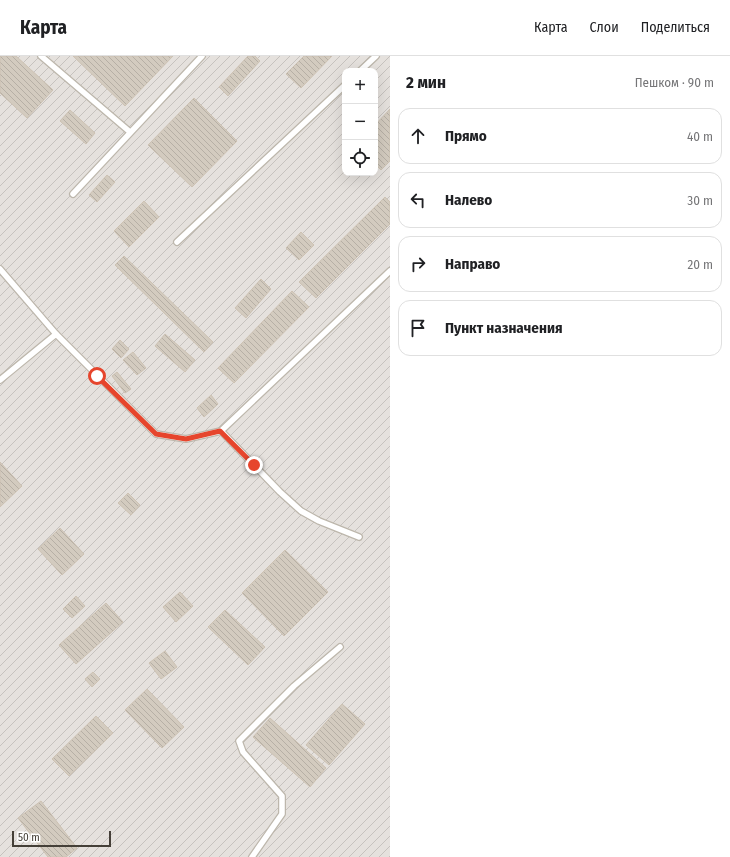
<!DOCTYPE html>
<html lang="ru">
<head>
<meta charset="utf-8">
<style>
  body { margin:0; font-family:"Fira Sans Condensed",sans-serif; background:#f2f2f2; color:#202124 }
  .controls { position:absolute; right:12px; top:12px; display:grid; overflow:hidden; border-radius:8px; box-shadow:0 4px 16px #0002 }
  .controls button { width:36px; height:36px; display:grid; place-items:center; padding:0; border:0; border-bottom:1px solid #e0e0e0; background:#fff; color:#202124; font:20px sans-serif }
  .scale { position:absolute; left:12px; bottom:10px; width:99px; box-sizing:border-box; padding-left:4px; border:2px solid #454038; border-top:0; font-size:11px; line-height:14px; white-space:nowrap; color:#454038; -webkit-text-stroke:3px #fff; paint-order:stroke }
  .stop { position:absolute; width:12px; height:12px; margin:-9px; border:3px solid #e6452c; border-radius:50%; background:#fff }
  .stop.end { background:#e6452c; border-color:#fff; box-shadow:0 1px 4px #0008 }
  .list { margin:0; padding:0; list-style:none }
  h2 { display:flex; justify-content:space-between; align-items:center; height:52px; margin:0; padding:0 16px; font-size:17px }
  h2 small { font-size:13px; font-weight:400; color:#757577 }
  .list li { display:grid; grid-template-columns:26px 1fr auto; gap:12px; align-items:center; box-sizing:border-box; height:56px; margin:0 8px 8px; padding:0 8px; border:1px solid #e0e0e0; border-radius:12px }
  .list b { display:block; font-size:15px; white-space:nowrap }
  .list em { font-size:13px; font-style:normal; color:#757577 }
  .icon { flex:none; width:22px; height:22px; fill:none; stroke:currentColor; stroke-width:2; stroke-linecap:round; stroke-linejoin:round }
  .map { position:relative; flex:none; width:390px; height:801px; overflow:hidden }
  header { display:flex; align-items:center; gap:24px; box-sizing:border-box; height:56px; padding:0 20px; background:#fff; border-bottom:1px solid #e0e0e0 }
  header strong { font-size:19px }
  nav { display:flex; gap:22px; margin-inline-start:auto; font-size:14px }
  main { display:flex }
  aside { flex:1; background:#fff }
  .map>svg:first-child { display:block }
</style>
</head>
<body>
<header>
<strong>Карта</strong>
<nav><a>Карта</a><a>Слои</a><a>Поделиться</a></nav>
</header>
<main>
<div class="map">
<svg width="390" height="801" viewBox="0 0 390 801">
  <defs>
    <pattern id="industrial-furrows" width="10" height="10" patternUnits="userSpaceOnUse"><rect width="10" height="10" fill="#e5e1dd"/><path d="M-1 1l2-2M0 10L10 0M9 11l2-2" fill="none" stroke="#c6c2be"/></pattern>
    <pattern id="building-back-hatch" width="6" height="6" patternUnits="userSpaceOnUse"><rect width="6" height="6" fill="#d3cbbf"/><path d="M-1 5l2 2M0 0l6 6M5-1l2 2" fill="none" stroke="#b6afa5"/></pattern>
  </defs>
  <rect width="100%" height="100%" fill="#f3efe8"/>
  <!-- industrial -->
  <path fill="url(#industrial-furrows)" fill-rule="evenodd" d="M 0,0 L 390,0 L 390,801 L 0,801 ZM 345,15 L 375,15 L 375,117 L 345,117 Z"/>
  <!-- building -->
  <g fill="url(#building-back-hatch)" stroke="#cdc2b3">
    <polygon points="0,0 16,0 53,34 27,62 0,37"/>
    <polygon points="73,0 173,0 125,50"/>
    <polygon points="248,0 255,0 260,5 228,40 219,31"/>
    <polygon points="304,0 332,0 301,32 286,18"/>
    <polygon points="194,42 237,85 192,131 148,89"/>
    <polygon points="390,53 390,105 381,114 375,108 375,69"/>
    <polygon points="70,54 95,77 86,88 60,65"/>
    <polygon points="107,119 115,126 97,146 89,139"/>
    <polygon points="385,141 390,146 390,168 316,242 299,226"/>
    <polygon points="144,145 159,161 129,191 114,175"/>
    <polygon points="301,176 314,189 299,204 286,192"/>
    <polygon points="124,200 213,286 204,296 115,209"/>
    <polygon points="261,223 271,233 246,262 235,252"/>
    <polygon points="292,235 309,251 234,327 218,312"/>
    <polygon points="165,278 195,304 185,316 155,290"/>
    <polygon points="120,284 129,293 121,302 112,293"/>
    <polygon points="133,296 146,312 137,319 123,304"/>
    <polygon points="117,316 131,333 125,337 112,320"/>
    <polygon points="211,339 218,348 204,361 197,352"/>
    <polygon points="0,406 22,430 0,451"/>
    <polygon points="128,437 140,449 131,459 118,447"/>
    <polygon points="60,472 84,498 62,519 38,493"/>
    <polygon points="285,494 328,536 284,580 242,537"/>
    <polygon points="180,536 193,550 176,566 163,551"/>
    <polygon points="76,540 85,550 72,562 63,553"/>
    <polygon points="106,547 123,566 76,608 59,589"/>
    <polygon points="225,554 265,591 248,609 208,571"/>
    <polygon points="165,595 177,611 161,623 149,607"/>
    <polygon points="93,616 100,623 92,631 85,623"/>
    <polygon points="147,633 184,671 162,692 125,654"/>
    <polygon points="342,648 365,668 329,709 306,689"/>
    <polygon points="96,660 113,677 69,720 52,703"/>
    <polygon points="270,662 326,712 310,731 253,681"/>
    <polygon points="41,745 77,792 66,801 48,801 18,762"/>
  </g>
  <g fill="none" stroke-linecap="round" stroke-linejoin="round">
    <!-- lane casing -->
    <g stroke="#bdb7ac" stroke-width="8">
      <g id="lane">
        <polyline points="41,0 130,76"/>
        <polyline points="360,15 376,0"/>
        <polyline points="73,138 202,0"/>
        <polyline points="177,186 345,29"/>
        <polyline points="0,213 56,278"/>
        <polyline points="0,324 56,278 156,378 186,383 221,375 280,436 301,455 319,465 359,481"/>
        <polyline points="221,375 390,215"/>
        <polyline points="252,801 282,758 282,740 243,696 239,685 294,630 340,591"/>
      </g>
    </g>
    <!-- lane -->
    <use href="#lane" stroke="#fff" stroke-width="5.5"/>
  </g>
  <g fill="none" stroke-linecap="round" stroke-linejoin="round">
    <!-- route -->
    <polyline stroke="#e6452c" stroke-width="5" points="97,320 156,378 186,383 220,375 254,409"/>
  </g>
</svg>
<div class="controls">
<button>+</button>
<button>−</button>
<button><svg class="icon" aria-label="locate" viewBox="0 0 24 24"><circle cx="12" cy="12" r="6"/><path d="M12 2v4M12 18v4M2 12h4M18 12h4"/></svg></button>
</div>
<div class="scale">50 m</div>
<div class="stop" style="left:97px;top:320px"></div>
<div class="stop end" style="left:254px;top:409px"></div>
</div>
<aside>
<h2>2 мин<small>Пешком · 90 m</small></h2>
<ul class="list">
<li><svg class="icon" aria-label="ahead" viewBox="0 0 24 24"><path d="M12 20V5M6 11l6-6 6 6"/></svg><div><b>Прямо</b></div><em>40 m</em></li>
<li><svg class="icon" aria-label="left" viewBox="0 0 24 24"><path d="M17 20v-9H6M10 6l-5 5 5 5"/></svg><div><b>Налево</b></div><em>30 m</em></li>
<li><svg class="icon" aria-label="right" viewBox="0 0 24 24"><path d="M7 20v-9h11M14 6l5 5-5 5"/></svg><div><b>Направо</b></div><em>20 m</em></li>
<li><svg class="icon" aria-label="arrive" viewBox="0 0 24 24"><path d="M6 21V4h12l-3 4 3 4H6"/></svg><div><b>Пункт назначения</b></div></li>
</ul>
</aside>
</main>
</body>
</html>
